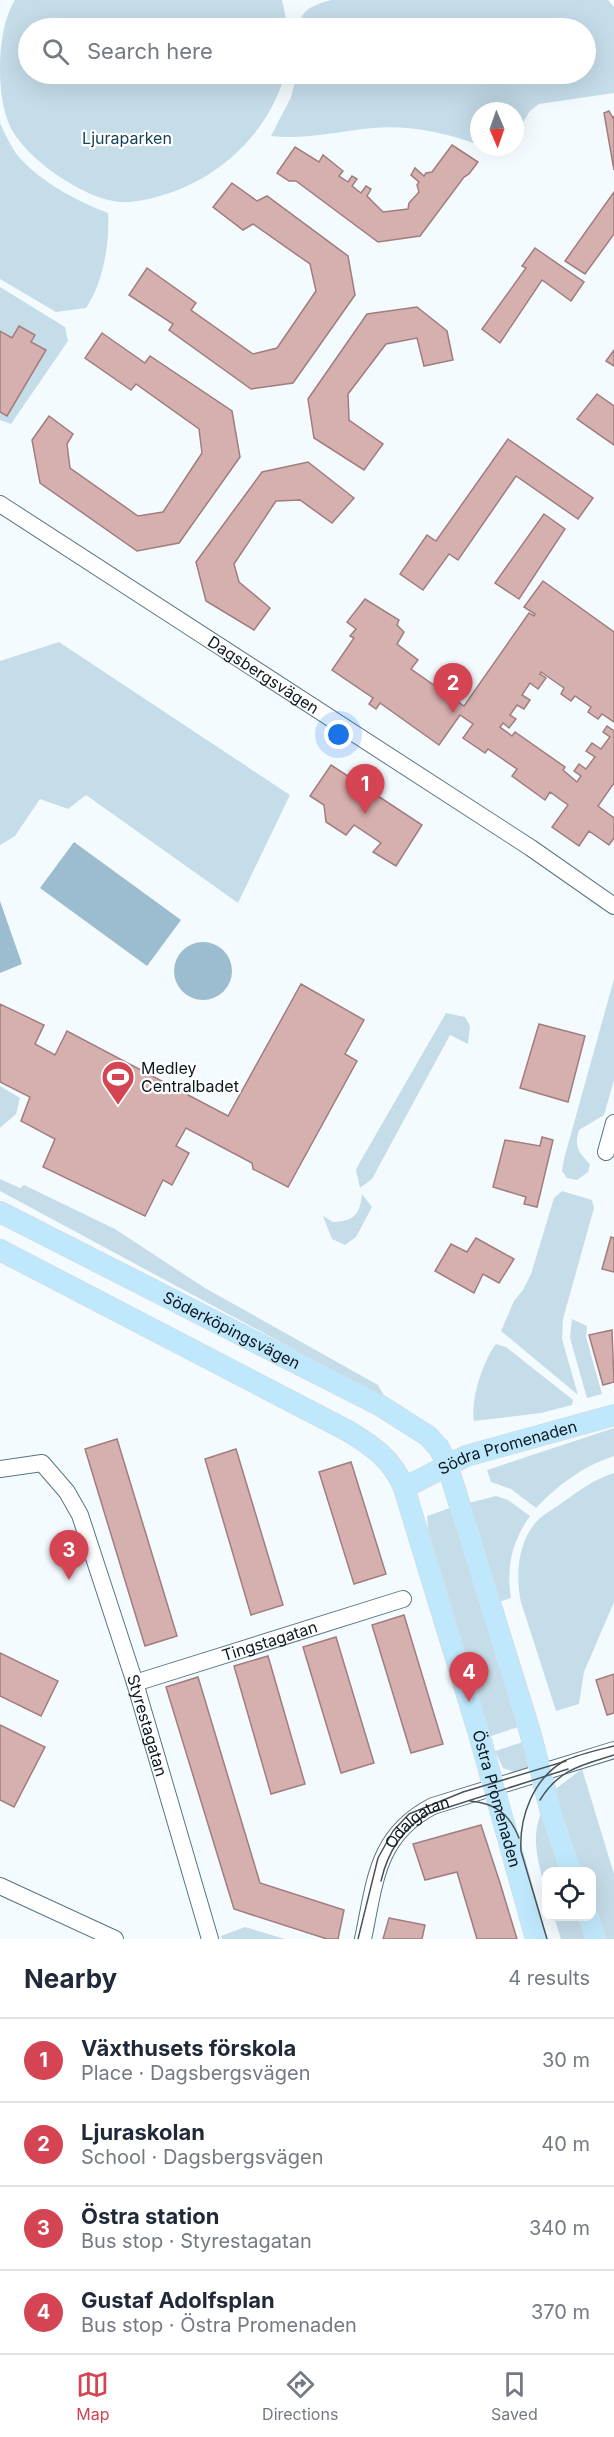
<!DOCTYPE html>
<html lang="en">
<head>
<meta charset="utf-8">
<style>
  body { margin:0; font-family:Inter,sans-serif; background:#f6f6f7; color:#1f2937 }
  .controls { position:absolute; right:18px; bottom:18px; display:grid; overflow:hidden; border-radius:12px; box-shadow:0 6px 24px #0002 }
  .controls button { width:54px; height:54px; display:grid; place-items:center; padding:0; border:0; border-bottom:2px solid #e0e1e3; background:#fff; color:#1f2937; font:30px sans-serif }
  .compass { position:absolute; left:470px; top:102px; width:54px; height:54px; border-radius:50%; background:#fff; box-shadow:0 6px 24px #0002; rotate:178deg }
  .you { position:absolute; left:339px; top:735px; width:21px; height:21px; margin:-15px; border:4px solid #fff; border-radius:50%; background:#1a73e8; box-shadow:0 0 0 9px #1a73e833 }
  .badge { display:grid; place-items:center; width:39px; height:39px; border-radius:50%; background:#d44453; color:#fff; font-size:20px; font-weight:700 }
  .pin { position:absolute; translate:-50% -50px; filter:drop-shadow(0 2px 3px #0008) }
  .pin::after { content:''; position:absolute; top:32px; width:21px; height:18px; background:inherit; clip-path:polygon(0 0,100% 0,50% 100%) }
  .list { margin:0; padding:0; list-style:none }
  h2 { display:flex; justify-content:space-between; align-items:center; height:78px; margin:0; padding:0 24px; font-size:26px }
  h2 small { font-size:20px; font-weight:400; color:#747a83 }
  .list li { display:grid; grid-template-columns:39px 1fr auto; gap:18px; align-items:center; box-sizing:border-box; height:84px; padding:0 24px; border-top:2px solid #e0e1e3 }
  .list b { display:block; font-size:22px; white-space:nowrap }
  .list p { margin:0; font-size:20px; white-space:nowrap; color:#747a83 }
  .list em { font-size:20px; font-style:normal; color:#747a83 }
  .icon { flex:none; width:33px; height:33px; fill:none; stroke:currentColor; stroke-width:2; stroke-linecap:round; stroke-linejoin:round }
  .map { position:relative; flex:none; width:614px; height:1939px; overflow:hidden }
  .search { position:absolute; background:#fff; box-shadow:0 6px 24px #0002; left:18px; right:18px; top:18px; height:66px; display:flex; align-items:center; gap:15px; box-sizing:border-box; padding:0 21px; border-radius:33px; color:#747a83; font-size:22px }
  .sheet { height:414px; background:#fff }
  nav { display:flex; justify-content:space-around; align-items:center; box-sizing:border-box; height:84px; border-top:2px solid #e0e1e3; background:#fff; font-size:16px; color:#747a83 }
  nav a { display:grid; justify-items:center; gap:3px }
  nav .on { color:#d44453 }
  .map>svg:first-child { display:block }
</style>
</head>
<body>
<div class="map">
<svg width="614" height="1939" viewBox="0 0 614 1939">
  <rect width="100%" height="100%" fill="#f4fbff"/>
  <!-- green -->
  <g fill="#c5dde9">
    <path d="M 15,0 L 282,0 L 288,28 L 28,28 L 28,74 L 285,74 C 266,143 202,194 130,202 C 92,206 24,159 9,124 C 2,107 0,87 0,70 C 0,48 3,19 15,0 Z"/>
    <path d="M 331,0 L 608,0 L 614,7 L 614,93 L 539,104 L 530,111 L 515,135 L 515,111 L 479,111 L 479,145 C 446,133 409,125 374,128 C 339,131 306,140 271,136 L 291,97 L 297,74 L 586,74 L 586,28 L 299,28 C 300,9 314,5 331,0 Z"/>
    <path d="M 0,123 C 5,134 11,147 18,156 C 42,183 75,200 108,213 C 110,243 103,283 86,308 L 56,312 L 0,279 Z"/>
    <polygon points="0,287 65,327 68,341 11,424 0,420 0,412 46,351 31,342 35,335 19,326 12,338 0,331"/>
    <polygon points="59,642 290,795 238,903 86,795 68,809 40,799 15,836 0,845 0,661"/>
    <path d="M 614,979 L 614,1080 L 604,1115 L 579,1130 C 574,1146 578,1152 590,1164 L 588,1172 L 577,1180 L 567,1178 L 562,1171 L 564,1159 Z"/>
    <polygon points="446,1013 465,1017 470,1026 468,1044 450,1035 372,1179 360,1188 356,1170 360,1162"/>
    <polygon points="0,1086 20,1098 16,1114 0,1128"/>
    <polygon points="0,1179 20,1188 24,1185 115,1229 205,1288 378,1385 386,1399 0,1191"/>
    <polygon points="562,1191 592,1200 594,1208 563,1319 562,1339 578,1395 501,1331 514,1301 523,1290 531,1274 554,1198"/>
    <path d="M 362,1194 L 372,1207 L 356,1237 L 345,1245 L 332,1239 L 323,1216 L 333,1222 C 354,1221 360,1215 362,1194 Z"/>
    <polygon points="572,1319 587,1326 586,1337 602,1394 587,1398 570,1338"/>
    <path d="M 496,1344 L 506,1347 L 573,1400 L 572,1405 L 541,1413 L 474,1421 C 470,1401 483,1360 496,1344 Z"/>
    <path d="M 614,1428 L 614,1456 C 583,1466 558,1485 536,1508 L 511,1489 L 491,1482 L 487,1470 Z"/>
    <path d="M 614,1473 L 614,1602 L 584,1672 L 579,1704 L 556,1711 L 521,1602 C 515,1575 518,1539 539,1519 C 547,1512 557,1507 566,1500 C 581,1489 595,1479 614,1473 Z"/>
    <path d="M 496,1496 L 508,1500 L 530,1516 C 512,1541 506,1568 511,1598 L 499,1602 L 469,1503 Z"/>
    <polygon points="450,1508 518,1727 491,1736 428,1529 427,1516"/>
    <polygon points="523,1742 531,1768 514,1772 503,1768 495,1751"/>
    <polygon points="582,1769 614,1874 614,1939 601,1939 592,1914 592,1872 576,1871 554,1790"/>
    <path d="M 543,1810 L 567,1871 L 546,1872 L 546,1891 C 539,1865 529,1835 543,1810 Z"/>
    <polygon points="554,1917 583,1917 591,1939 561,1939"/>
    <polygon points="245,1927 285,1939 222,1939 221,1936"/>
  </g>
  <!-- water -->
  <g fill="#9bbdcf">
    <polygon points="74,842 181,920 147,966 40,888"/>
    <polygon points="0,901 22,964 0,973"/>
    <circle cx="203" cy="971" r="29"/>
  </g>
  <!-- building -->
  <g fill="#d6b0af" stroke="#a17d7d" stroke-width="1.5">
    <polygon points="609,111 613,118 614,116 614,170 604,113"/>
    <polygon points="452,145 478,162 469,174 464,177 420,236 378,242 296,181 289,181 277,173 295,147 319,162 323,155 343,171 339,176 348,182 352,176 357,179 352,186 361,193 366,186 371,189 367,196 383,212 408,209 409,203 419,192 417,185 419,182 411,175 415,168 424,176 426,173 432,172"/>
    <polygon points="232,183 257,201 267,196 348,256 355,295 293,383 251,389 169,330 173,324 129,295 147,268 196,303 191,310 253,354 277,348 316,291 310,264 253,224 243,230 213,207"/>
    <polygon points="614,192 614,234 585,274 565,261"/>
    <polygon points="535,248 584,282 571,301 542,280 500,343 482,329 526,268 522,266"/>
    <polygon points="417,307 447,331 453,360 424,366 417,338 386,344 348,394 349,420 383,444 364,470 314,438 308,399 367,314"/>
    <polygon points="19,326 35,335 31,342 46,350 7,416 0,412 0,331 12,338"/>
    <polygon points="102,333 145,363 150,356 232,411 240,457 179,543 137,551 40,483 32,440 49,416 73,434 67,444 70,468 138,516 163,512 202,453 199,429 136,384 131,390 85,358"/>
    <polygon points="614,350 614,366 606,361"/>
    <polygon points="597,394 614,406 614,445 577,419"/>
    <polygon points="508,439 593,498 578,519 516,476 458,560 449,554 423,590 400,574 427,535 436,541"/>
    <polygon points="308,462 354,498 332,523 300,500 276,501 234,564 239,582 270,608 254,630 206,601 196,562 262,472"/>
    <polygon points="544,514 565,529 519,599 495,583"/>
    <polygon points="543,581 614,632 614,722 602,714 598,719 588,712 591,707 575,696 571,701 561,694 564,688 541,672 540,674 546,678 538,689 530,683 522,695 530,700 524,709 517,705 510,715 516,719 509,728 503,723 500,727 512,736 515,732 565,767 563,770 577,782 581,776 574,771 579,764 586,769 595,757 586,751 592,743 601,749 610,737 603,732 607,726 614,731 614,783 598,806 614,818 614,838 609,845 589,831 579,846 552,827 568,805 550,792 545,800 512,776 517,769 488,749 485,753 463,738 473,724 460,715 439,745 380,703 376,709 369,704 373,698 332,670 354,638 350,636 356,629 347,622 365,599 399,620 397,625 404,632 397,644 418,660 411,669 464,706 529,613 534,616 535,614 524,607"/>
    <polygon points="331,765 422,825 396,866 373,852 381,843 354,825 346,835 326,822 324,805 310,796"/>
    <polygon points="301,984 364,1020 345,1054 357,1061 288,1187 253,1169 252,1163 186,1128 176,1146 189,1153 172,1185 163,1180 145,1216 43,1167 55,1139 21,1121 30,1097 0,1082 0,1004 44,1025 35,1044 55,1055 67,1031 228,1116"/>
    <polygon points="539,1024 585,1036 568,1102 520,1088"/>
    <polygon points="542,1137 553,1140 537,1207 524,1204 526,1197 493,1187 505,1140 540,1146"/>
    <polygon points="611,1237 614,1238 614,1272 602,1269"/>
    <polygon points="476,1238 514,1259 499,1283 483,1274 474,1293 435,1271 451,1244 467,1252"/>
    <polygon points="612,1330 614,1382 603,1385 589,1335"/>
    <polygon points="117,1439 177,1636 145,1646 85,1449"/>
    <polygon points="236,1449 283,1605 251,1615 205,1459"/>
    <polygon points="351,1462 386,1574 354,1584 319,1472"/>
    <polygon points="404,1615 443,1744 411,1753 372,1625"/>
    <polygon points="336,1637 374,1763 341,1773 303,1647"/>
    <polygon points="0,1653 58,1681 41,1716 0,1696"/>
    <polygon points="268,1656 305,1784 271,1794 234,1666"/>
    <polygon points="614,1674 614,1713 607,1715 596,1680"/>
    <polygon points="198,1677 260,1883 344,1910 338,1939 327,1939 234,1909 166,1687"/>
    <polygon points="0,1725 45,1747 14,1807 0,1800"/>
    <polygon points="481,1825 500,1883 517,1939 477,1939 457,1872 425,1880 413,1844"/>
    <polygon points="389,1918 425,1925 422,1939 383,1939"/>
  </g>
  <g fill="none" stroke-linecap="round" stroke-linejoin="round">
    <!-- minor casing -->
    <g stroke="#567686" stroke-width="18">
      <g id="minor">
        <path id="s1" d="M 0,504 L 531,848 L 614,906"/>
        <polyline points="606,1152 614,1123"/>
        <path id="s2" d="M 0,1469 L 42,1463 L 67,1492 L 80,1515 L 135,1683 L 210,1939"/>
        <path id="s3" d="M 135,1683 L 403,1599"/>
        <polyline points="0,1886 115,1939"/>
        <path id="s4" d="M 363,1939 C 375,1883 376,1835 433,1806 L 614,1750"/>
      </g>
    </g>
    <!-- major casing -->
    <g stroke="#d3d6d7" stroke-width="22">
      <g id="major">
        <path id="s5" d="M 0,1212 L 381,1406 L 428,1436 L 439,1448 L 447,1464 L 530,1732 L 552,1816 L 571,1872"/>
        <path id="s6" d="M 0,1250 L 348,1431 C 373,1446 393,1460 404,1488 L 479,1734 L 536,1939"/>
        <path id="s7" d="M 404,1488 L 466,1456 L 614,1415"/>
        <polyline points="588,1916 596,1939"/>
      </g>
    </g>
    <!-- minor -->
    <use href="#minor" stroke="#fff" stroke-width="16"/>
    <!-- major -->
    <use href="#major" stroke="#c0e8fc" stroke-width="21"/>
    <!-- tram -->
    <g stroke="#48545a" stroke-width="1.5">
      <path d="M 540,1800 C 559,1769 582,1765 614,1755"/>
      <path d="M 470,1801 C 496,1803 510,1815 519,1838"/>
      <path d="M 381,1881 C 388,1851 402,1830 427,1814 L 568,1769"/>
      <polyline points="358,1939 378,1858 393,1831 409,1814 463,1792 566,1761"/>
      <path d="M 547,1939 L 521,1851 C 519,1817 533,1779 564,1761 C 579,1754 598,1750 614,1746"/>
    </g>
  </g>
  <!-- icons -->
  <defs>
    <g id="stadium-pin" transform="scale(1.725)"><path d="M0 17L-7.5 6A9.5 9.5 0 1 1 7.5 6Z" fill="#d44453" stroke="#fff"/><path d="M0-5a6.5 5 0 1 0 0 10a6.5 5 0 1 0 0-10ZM-3.5-1.8h7v3.6h-7Z" fill="#fff"/></g>
  </defs>
  <g fill-rule="evenodd">
    <use href="#stadium-pin" x="118" y="1077"/>
  </g>
  <g text-anchor="middle" dominant-baseline="central" stroke-width="4.5" stroke-linejoin="round" paint-order="stroke">
    <!-- park labels -->
    <g font-size="16" fill="#154357" stroke="#fff">
      <text x="127" y="138">Ljuraparken</text>
    </g>
    <!-- street labels -->
    <g font-size="16" fill="#0c1920" stroke="#fff">
      <text stroke="none"><textPath href="#s1" startOffset="314">Dagsbergsvägen</textPath></text>
      <text stroke="none"><textPath href="#s5" startOffset="260">Söderköpingsvägen</textPath></text>
      <text stroke="none"><textPath href="#s7" startOffset="112">Södra Promenaden</textPath></text>
      <text stroke="none"><textPath href="#s3" startOffset="141">Tingstagatan</textPath></text>
      <text stroke="none"><textPath href="#s2" startOffset="328">Styrestagatan</textPath></text>
      <text stroke="none"><textPath href="#s6" startOffset="798">Östra Promenaden</textPath></text>
      <text stroke="none"><textPath href="#s4" startOffset="135">Odalgatan</textPath></text>
    </g>
    <!-- poi labels -->
    <g font-size="16" fill="#0c1920" stroke="#fff" text-anchor="start">
      <text x="141" y="1068">Medley<tspan x="141" dy="18">Centralbadet</tspan></text>
    </g>
  </g>
</svg>
<div class="controls">
<button><svg class="icon" aria-label="locate" viewBox="0 0 24 24"><circle cx="12" cy="12" r="6"/><path d="M12 2v4M12 18v4M2 12h4M18 12h4"/></svg></button>
</div>
<svg class="compass" viewBox="-18 -18 36 36"><path d="M0-13l5 13h-10z" fill="#e53935"/><path d="M0 13l5-13h-10z" fill="#747a83"/></svg>
<div class="you"></div>
<div class="pin badge" style="left:365px;top:814px">1</div>
<div class="pin badge" style="left:453px;top:713px">2</div>
<div class="pin badge" style="left:69px;top:1580px">3</div>
<div class="pin badge" style="left:469px;top:1702px">4</div>
<div class="search"><svg class="icon" aria-label="search" viewBox="0 0 24 24"><circle cx="10" cy="10" r="6"/><path d="M15 15l6 6"/></svg>Search here</div>
</div>
<section class="sheet">
<h2>Nearby<small>4 results</small></h2>
<ul class="list">
<li><span class="badge">1</span><div><b>Växthusets förskola</b><p>Place · Dagsbergsvägen</p></div><em>30 m</em></li>
<li><span class="badge">2</span><div><b>Ljuraskolan</b><p>School · Dagsbergsvägen</p></div><em>40 m</em></li>
<li><span class="badge">3</span><div><b>Östra station</b><p>Bus stop · Styrestagatan</p></div><em>340 m</em></li>
<li><span class="badge">4</span><div><b>Gustaf Adolfsplan</b><p>Bus stop · Östra Promenaden</p></div><em>370 m</em></li>
</ul>
</section>
<nav>
<a class="on"><svg class="icon" aria-label="map" viewBox="0 0 24 24"><path d="M3 6l6-2 6 2 6-2v14l-6 2-6-2-6 2zM9 4v14M15 6v14"/></svg>Map</a>
<a><svg class="icon" aria-label="directions" viewBox="0 0 24 24"><path d="M12 3l9 9-9 9-9-9zM9 14v-3h6M13 9l2 2-2 2"/></svg>Directions</a>
<a><svg class="icon" aria-label="saved" viewBox="0 0 24 24"><path d="M7 4h10v16l-5-4-5 4z"/></svg>Saved</a>
</nav>
</body>
</html>
